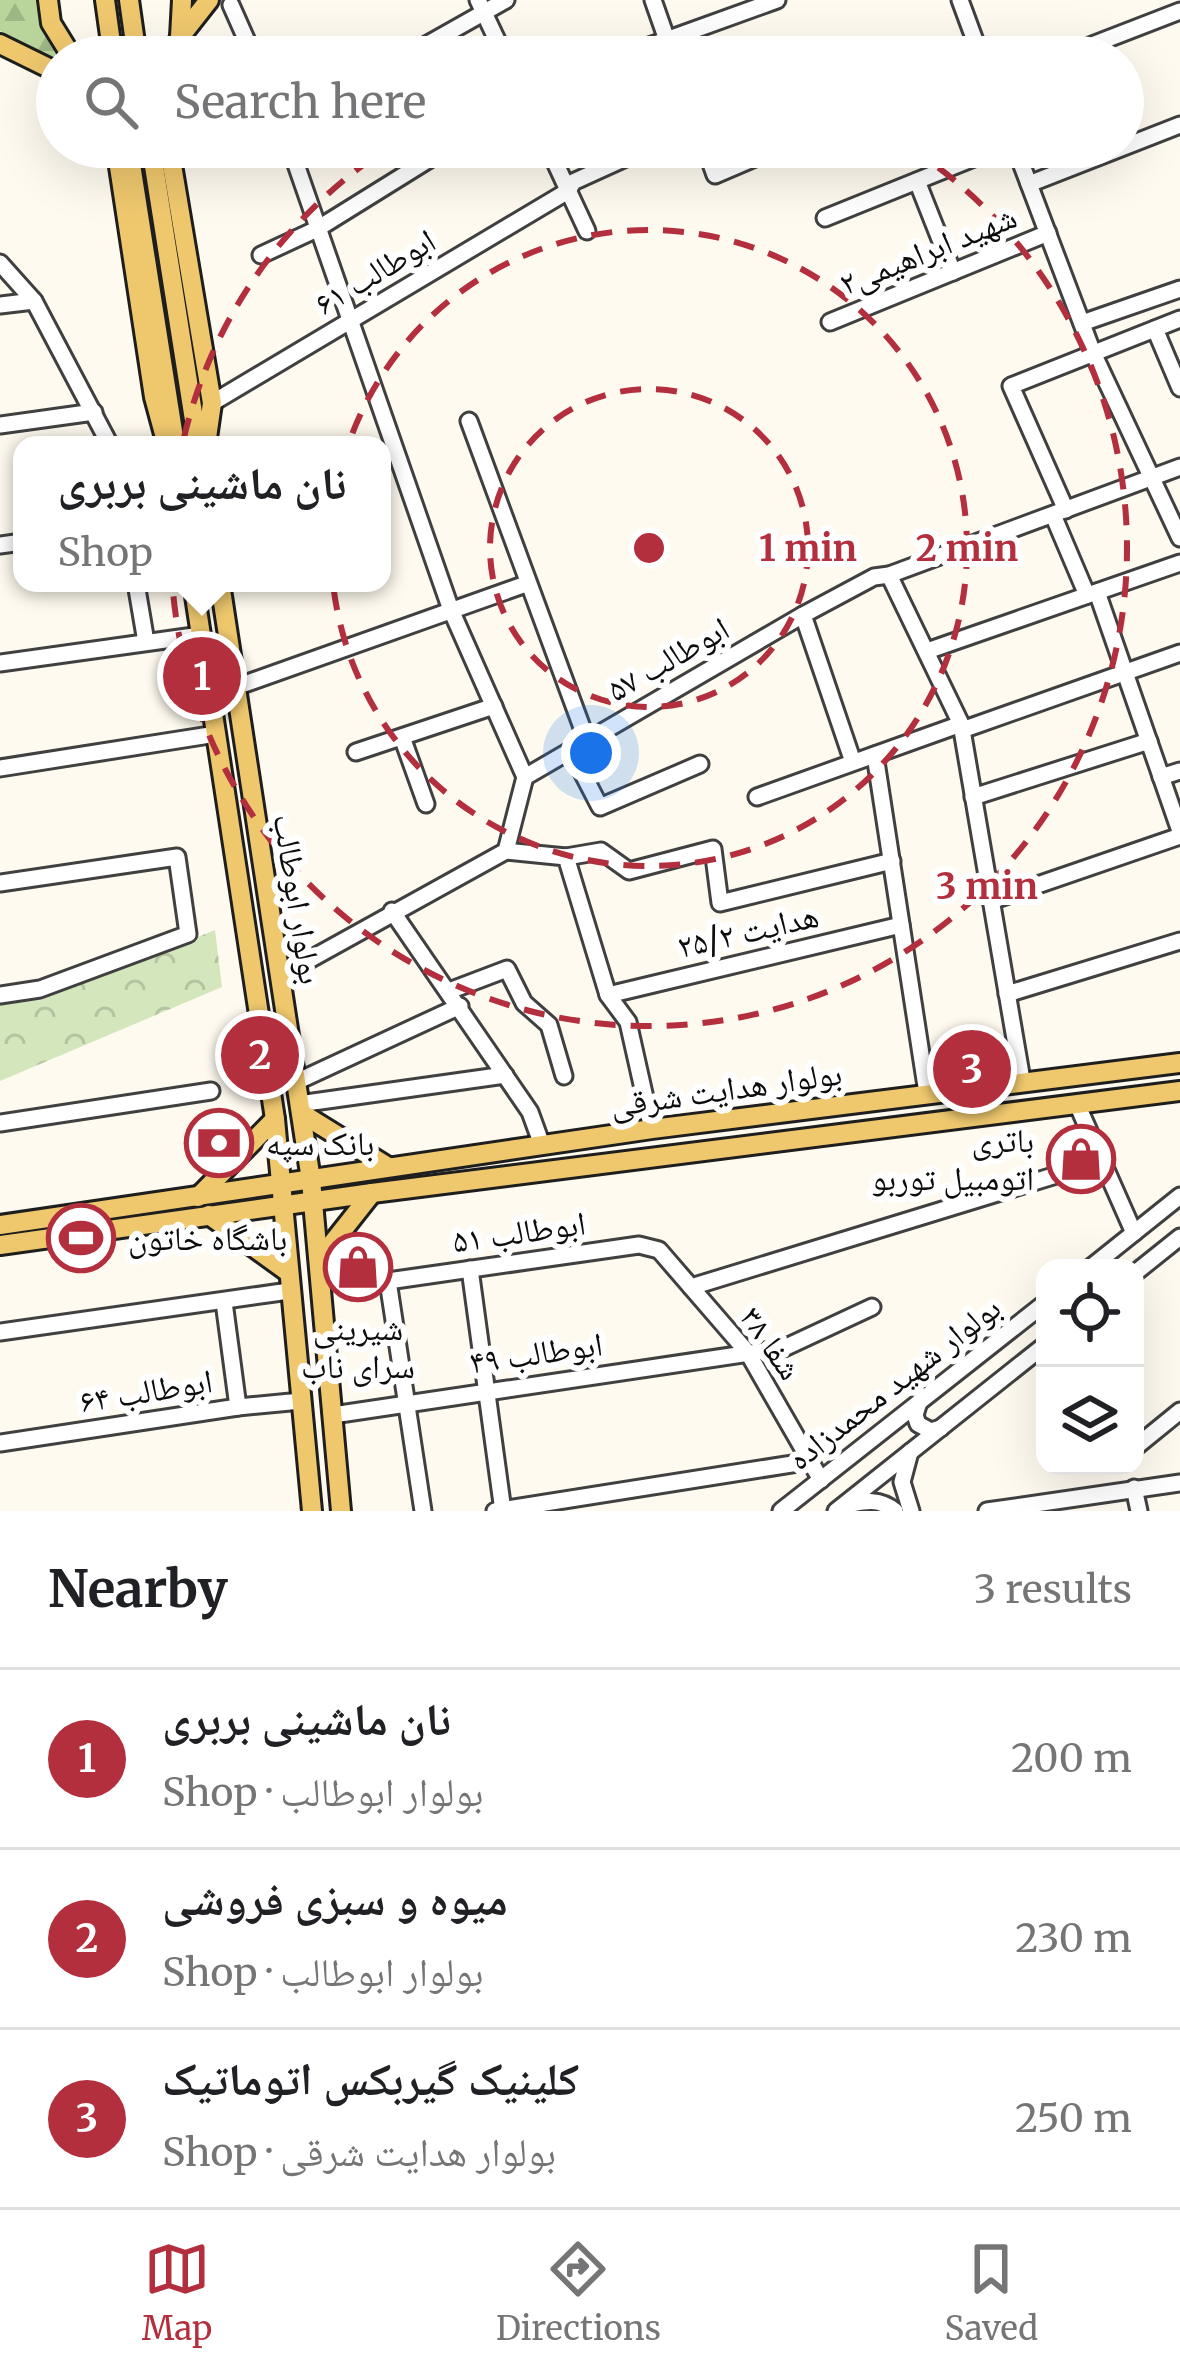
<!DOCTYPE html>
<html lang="en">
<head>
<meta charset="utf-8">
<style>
  body { margin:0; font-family:Merriweather,"Noto Naskh Arabic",serif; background:#f6f6f6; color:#202124 }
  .controls { position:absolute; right:36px; bottom:36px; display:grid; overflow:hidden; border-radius:24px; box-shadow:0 12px 48px #0002 }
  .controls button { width:108px; height:108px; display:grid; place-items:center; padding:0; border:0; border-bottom:3px solid #e0e0e0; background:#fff; color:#202124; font:60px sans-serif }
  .you { position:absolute; left:591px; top:753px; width:42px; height:42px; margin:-30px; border:9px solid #fff; border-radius:50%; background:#1a73e8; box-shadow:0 0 0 18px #1a73e833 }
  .badge { display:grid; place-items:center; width:78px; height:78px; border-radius:50%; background:#b32f3d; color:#fff; font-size:39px; font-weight:700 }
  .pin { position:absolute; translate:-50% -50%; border:6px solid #fff; box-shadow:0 3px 12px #0006 }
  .popup { position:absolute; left:13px; top:436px; width:378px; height:156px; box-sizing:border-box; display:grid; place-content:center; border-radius:24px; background:#fff; filter:drop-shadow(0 3px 9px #0005); font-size:39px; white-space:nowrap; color:#757577 }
  .popup b { font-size:45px; color:#202124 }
  .popup::after { content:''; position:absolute; left:50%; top:100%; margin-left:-24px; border:24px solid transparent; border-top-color:#fff }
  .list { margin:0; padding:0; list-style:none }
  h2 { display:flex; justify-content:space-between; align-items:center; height:156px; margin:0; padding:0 48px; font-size:51px }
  h2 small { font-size:39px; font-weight:400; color:#757577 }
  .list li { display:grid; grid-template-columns:78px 1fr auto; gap:36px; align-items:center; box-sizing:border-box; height:180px; padding:0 48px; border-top:3px solid #e0e0e0 }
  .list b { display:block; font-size:45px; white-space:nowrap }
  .list p { margin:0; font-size:39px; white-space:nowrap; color:#757577 }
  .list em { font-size:39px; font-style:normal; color:#757577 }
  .icon { flex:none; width:66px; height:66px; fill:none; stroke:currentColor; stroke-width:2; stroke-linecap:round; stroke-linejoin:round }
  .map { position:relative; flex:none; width:1180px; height:1511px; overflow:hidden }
  .search { position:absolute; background:#fff; box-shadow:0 12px 48px #0002; left:36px; right:36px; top:36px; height:132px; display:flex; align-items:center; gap:30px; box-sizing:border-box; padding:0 42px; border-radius:66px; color:#757577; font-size:45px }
  .sheet { height:696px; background:#fff }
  nav { display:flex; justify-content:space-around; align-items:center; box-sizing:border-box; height:168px; border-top:3px solid #e0e0e0; background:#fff; font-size:33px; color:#757577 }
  nav a { display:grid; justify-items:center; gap:6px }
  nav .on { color:#b32f3d }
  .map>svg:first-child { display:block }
</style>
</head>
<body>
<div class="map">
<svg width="1180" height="1511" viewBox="0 0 1180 1511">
  <defs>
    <pattern id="forest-firs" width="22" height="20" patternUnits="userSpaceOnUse" patternTransform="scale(3)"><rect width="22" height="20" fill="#b9d59b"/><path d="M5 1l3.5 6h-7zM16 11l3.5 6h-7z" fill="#9eb684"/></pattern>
    <pattern id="park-crowns" width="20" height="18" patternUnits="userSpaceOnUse" patternTransform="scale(3)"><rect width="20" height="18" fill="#d4e6bb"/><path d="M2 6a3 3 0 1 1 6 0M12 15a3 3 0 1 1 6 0" fill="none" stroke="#b5c4a0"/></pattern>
  </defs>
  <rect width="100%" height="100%" fill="#fefaef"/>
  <!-- forest -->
  <polygon fill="url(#forest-firs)" points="0,0 37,0 40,22 64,57 57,60 0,31"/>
  <!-- park -->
  <polygon fill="url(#park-crowns)" points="215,930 222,987 0,1081 0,1004 41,1000"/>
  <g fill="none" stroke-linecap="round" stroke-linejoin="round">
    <!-- minor casing -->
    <g stroke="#404040" stroke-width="21">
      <g id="minor">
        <polyline points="478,0 505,57"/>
        <polyline points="653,0 673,57"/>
        <polyline points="960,0 981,57"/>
        <polyline points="231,5 254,57"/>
        <polyline points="405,57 506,0"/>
        <polyline points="619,57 777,0"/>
        <polyline points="1061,57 1180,11"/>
        <polyline points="290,147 451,610 525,777"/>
        <polyline points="548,147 587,231"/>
        <polyline points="705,147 715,175 781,147"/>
        <polyline points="1015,147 1093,353 1180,538"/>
        <polyline points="227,151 238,147"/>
        <polyline points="917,181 953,272"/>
        <polyline points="1029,184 1180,125"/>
        <polyline points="825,218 1001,147"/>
        <polyline points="261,255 317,229 449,147"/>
        <polyline points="0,263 34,301 110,445"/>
        <polyline points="0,305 34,301"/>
        <polyline points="830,322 1048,233"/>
        <polyline points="1082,323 1180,289"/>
        <polyline points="1155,329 1180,388"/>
        <polyline points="212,403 568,191 573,182 639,152"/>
        <polyline points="469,421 587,741"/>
        <polyline points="0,425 94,412"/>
        <polyline points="1066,510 1011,386 1180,319"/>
        <polyline points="1053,515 1087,595"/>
        <polyline points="0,545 22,542"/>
        <polyline points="889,575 961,724 1022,1080"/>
        <polyline points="136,583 146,642"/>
        <polyline points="1097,592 1180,831"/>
        <polyline points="803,615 853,762"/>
        <polyline points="927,651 1180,563"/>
        <polyline points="0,663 201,635"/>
        <polyline points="236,687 526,584"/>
        <polyline points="962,730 1180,653"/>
        <polyline points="402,737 426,804"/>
        <polyline points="571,751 600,807 700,764"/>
        <polyline points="356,752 494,706"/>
        <polyline points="875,755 927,1093"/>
        <polyline points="0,768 216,734"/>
        <polyline points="1161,777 1180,771"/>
        <polyline points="757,797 961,724"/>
        <polyline points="973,797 1149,741"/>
        <polyline points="506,851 566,857 608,995 628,1022 652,1129"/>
        <polyline points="566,857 601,851 629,871 713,849 720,903 892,861"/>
        <polyline points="0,883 177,857 188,934 40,989 0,995"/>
        <polyline points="991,901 1180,836"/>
        <polyline points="392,911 530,1112 542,1145"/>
        <polyline points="280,976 506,851 525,777 803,615 874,577 889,575 1180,467"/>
        <polyline points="449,991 507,969 524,1003 549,1025 564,1076"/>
        <polyline points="1007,994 1180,941"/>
        <polyline points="608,995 901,925"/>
        <polyline points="296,1082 460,1006"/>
        <polyline points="299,1104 505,1075"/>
        <polyline points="1077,1104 1134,1233"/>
        <polyline points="0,1123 211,1091"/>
        <polyline points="1090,1268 1180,1196"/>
        <polyline points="470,1269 503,1511"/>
        <polyline points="1135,1273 1180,1237"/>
        <polyline points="691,1287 1102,1161"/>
        <polyline points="224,1302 238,1407"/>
        <polyline points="0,1332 289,1291"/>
        <polyline points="919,1402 915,1415 918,1424 931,1431 941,1428"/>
        <polyline points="333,1415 784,1348 872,1307"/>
        <polyline points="0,1443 238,1407 301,1401"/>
        <polyline points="1137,1446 1180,1411"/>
        <polyline points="910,1452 902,1482 911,1511"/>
        <polyline points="1134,1488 1139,1511"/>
        <path d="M 847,1505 C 865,1501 880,1498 895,1511"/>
        <polyline points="423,1511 388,1281 639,1245 659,1250 748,1353 821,1480"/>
        <polyline points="495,1511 811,1461"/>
        <polyline points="781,1511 1045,1303"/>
        <polyline points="836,1511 1045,1345"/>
        <polyline points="987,1511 1180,1483"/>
      </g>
    </g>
    <!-- major casing -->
    <g stroke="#1e1e1e" stroke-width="24">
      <g id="major">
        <polyline points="48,0 51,23 72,57"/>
        <polyline points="105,0 113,57"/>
        <polyline points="129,0 137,57"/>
        <polyline points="180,37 182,0"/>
        <polyline points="0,44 57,72"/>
        <polyline points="172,57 180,37 209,0"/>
        <polyline points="116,147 154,397 167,445"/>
        <polyline points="151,147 198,445"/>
        <polyline points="169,147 212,403 206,445"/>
        <polyline points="130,158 175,444"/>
        <polyline points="193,583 275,1119 312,1511"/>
        <polyline points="220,583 311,1180 341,1511"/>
        <polyline points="301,1113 388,1167"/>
        <polyline points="198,1197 275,1119"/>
        <polyline points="209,1215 288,1272"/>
        <polyline points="0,1225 652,1129 1180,1063"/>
        <polyline points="0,1245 372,1193 1180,1091"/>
        <polyline points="319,1260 372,1193"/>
      </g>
    </g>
    <!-- minor -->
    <use href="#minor" stroke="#fff" stroke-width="15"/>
    <!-- major -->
    <use href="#major" stroke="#efc86e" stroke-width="18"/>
  </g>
  <!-- distance rings -->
  <g fill="none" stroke="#b32f3d" stroke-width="6" stroke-dasharray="21 15">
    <circle cx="649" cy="548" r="159"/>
    <circle cx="649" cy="548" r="318"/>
    <path d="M909 147A478 478 0 1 1 389 147"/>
  </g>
  <!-- icons -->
  <defs>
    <g id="bank-ring" transform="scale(3.45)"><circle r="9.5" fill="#fff" stroke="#b32f3d" stroke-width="1.5"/><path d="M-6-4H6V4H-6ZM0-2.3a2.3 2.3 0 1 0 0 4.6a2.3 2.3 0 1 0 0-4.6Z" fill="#b32f3d"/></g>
    <g id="shop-ring" transform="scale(3.45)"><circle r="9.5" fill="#fff" stroke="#b32f3d" stroke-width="1.5"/><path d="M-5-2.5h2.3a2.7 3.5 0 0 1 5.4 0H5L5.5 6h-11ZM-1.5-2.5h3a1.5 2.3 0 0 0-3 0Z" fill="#b32f3d"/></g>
    <g id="stadium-ring" transform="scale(3.45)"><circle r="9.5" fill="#fff" stroke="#b32f3d" stroke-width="1.5"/><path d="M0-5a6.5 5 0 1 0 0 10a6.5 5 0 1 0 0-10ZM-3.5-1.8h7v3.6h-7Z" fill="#b32f3d"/></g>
  </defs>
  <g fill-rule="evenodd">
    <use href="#bank-ring" x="219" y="1143"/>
    <use href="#shop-ring" x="1081" y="1159"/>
    <use href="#stadium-ring" x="81" y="1238"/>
    <use href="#shop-ring" x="358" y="1267"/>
  </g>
  <g text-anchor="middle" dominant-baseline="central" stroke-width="12" stroke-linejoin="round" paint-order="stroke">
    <!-- street labels -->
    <g font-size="33" fill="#0d0d0d" stroke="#fff">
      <text transform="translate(928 250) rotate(-22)">شهید ابراهیمی۲</text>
      <text transform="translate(375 272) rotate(-31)">ابوطالب ۶۱</text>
      <text transform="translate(668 659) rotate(-30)">ابوطالب ۵۷</text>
      <text transform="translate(298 899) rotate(81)">بولوار ابوطالب</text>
      <text transform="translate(748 931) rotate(-13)">هدایت ۲۵/۲</text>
      <text transform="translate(726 1089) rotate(-8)">بولوار هدایت شرقی</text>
      <text transform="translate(519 1232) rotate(-8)">ابوطالب ۵۱</text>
      <text transform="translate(771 1343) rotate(55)">شفا ۳۸</text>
      <text transform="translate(536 1353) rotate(-8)">ابوطالب ۴۹</text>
      <text transform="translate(894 1383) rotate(-38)">بولوار شهید محمدزاده</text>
      <text transform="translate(146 1391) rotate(-9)">ابوطالب ۶۴</text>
    </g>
    <!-- poi labels -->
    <g font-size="33" fill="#0d0d0d" stroke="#fff" text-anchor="start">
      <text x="1034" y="1140" text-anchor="end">باتری<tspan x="1034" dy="38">اتومبیل توربو</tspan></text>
      <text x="266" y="1143">بانک سپه</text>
      <text x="128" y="1238">باشگاه خاتون</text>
      <text x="358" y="1328" text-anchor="middle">شیرینی<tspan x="358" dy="38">سرای ناب</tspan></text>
    </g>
  </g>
  <circle cx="649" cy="548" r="18" fill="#b32f3d" stroke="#fff" stroke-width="6"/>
  <g font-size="36" text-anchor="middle" font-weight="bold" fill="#b32f3d" stroke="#fff" stroke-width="12" stroke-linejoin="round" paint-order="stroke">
    <text x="808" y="561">1 min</text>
    <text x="967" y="561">2 min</text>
    <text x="987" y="899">3 min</text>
  </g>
</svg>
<div class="controls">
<button><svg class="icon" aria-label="locate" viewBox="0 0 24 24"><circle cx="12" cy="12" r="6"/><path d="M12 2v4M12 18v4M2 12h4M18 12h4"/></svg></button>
<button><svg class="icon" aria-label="layers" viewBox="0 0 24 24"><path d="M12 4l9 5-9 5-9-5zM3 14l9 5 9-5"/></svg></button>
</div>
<div class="you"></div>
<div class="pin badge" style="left:202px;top:676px">1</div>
<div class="popup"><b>نان ماشینی بربری</b>Shop</div>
<div class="pin badge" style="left:260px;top:1055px">2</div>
<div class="pin badge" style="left:972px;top:1069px">3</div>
<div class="search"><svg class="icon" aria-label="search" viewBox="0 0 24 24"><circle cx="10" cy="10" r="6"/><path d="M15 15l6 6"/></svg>Search here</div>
</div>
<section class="sheet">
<h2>Nearby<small>3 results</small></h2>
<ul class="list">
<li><span class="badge">1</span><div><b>نان ماشینی بربری</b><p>Shop · بولوار ابوطالب</p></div><em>200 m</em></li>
<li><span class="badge">2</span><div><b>میوه و سبزی فروشی</b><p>Shop · بولوار ابوطالب</p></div><em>230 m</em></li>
<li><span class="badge">3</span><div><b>کلینیک گیربکس اتوماتیک</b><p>Shop · بولوار هدایت شرقی</p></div><em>250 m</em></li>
</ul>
</section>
<nav>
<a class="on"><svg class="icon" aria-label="map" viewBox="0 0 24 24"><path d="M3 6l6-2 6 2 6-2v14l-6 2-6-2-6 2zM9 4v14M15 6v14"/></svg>Map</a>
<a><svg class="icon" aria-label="directions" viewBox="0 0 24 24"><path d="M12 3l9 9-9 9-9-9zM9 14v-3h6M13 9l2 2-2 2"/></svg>Directions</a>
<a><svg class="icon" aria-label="saved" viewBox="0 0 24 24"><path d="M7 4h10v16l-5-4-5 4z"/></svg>Saved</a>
</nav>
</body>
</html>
